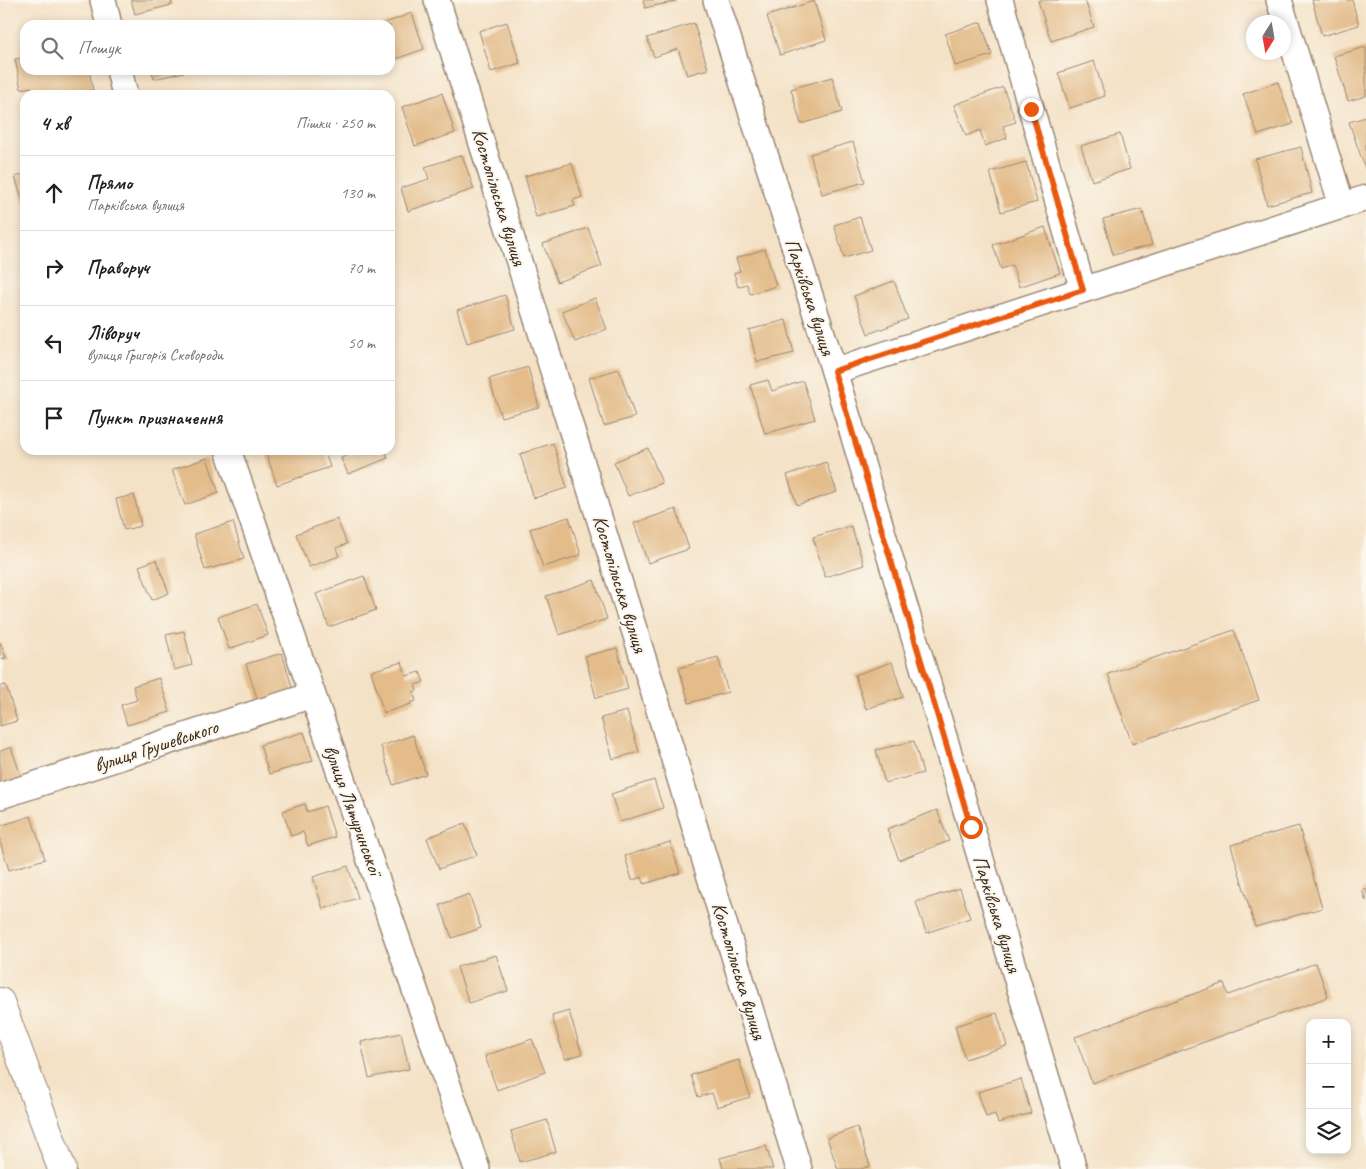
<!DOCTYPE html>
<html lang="uk">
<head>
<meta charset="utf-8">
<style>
  body { margin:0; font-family:Caveat,sans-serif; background:#f2f2f2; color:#202124 }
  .controls { position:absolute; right:15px; bottom:15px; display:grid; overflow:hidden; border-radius:10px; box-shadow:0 2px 8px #0003 }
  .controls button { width:45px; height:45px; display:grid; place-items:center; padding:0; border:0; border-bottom:1px solid #e0e0e0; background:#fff; color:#202124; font:25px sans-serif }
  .compass { position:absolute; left:1246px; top:15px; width:45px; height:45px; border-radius:50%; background:#fff; box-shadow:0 2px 8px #0003; rotate:191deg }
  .stop { position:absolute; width:15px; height:15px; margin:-11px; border:4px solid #ea580c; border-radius:50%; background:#fff }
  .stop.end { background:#ea580c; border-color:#fff; box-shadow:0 1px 5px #0008 }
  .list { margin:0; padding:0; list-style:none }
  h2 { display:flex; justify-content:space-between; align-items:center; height:65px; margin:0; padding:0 20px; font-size:21px }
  h2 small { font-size:16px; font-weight:400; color:#757577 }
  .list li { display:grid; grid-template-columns:32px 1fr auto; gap:15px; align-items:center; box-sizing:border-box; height:75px; padding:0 20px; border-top:1px solid #e0e0e0 }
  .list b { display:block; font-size:19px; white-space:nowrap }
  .list p { margin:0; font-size:16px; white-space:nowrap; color:#757577 }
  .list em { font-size:16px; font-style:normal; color:#757577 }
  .icon { flex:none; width:28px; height:28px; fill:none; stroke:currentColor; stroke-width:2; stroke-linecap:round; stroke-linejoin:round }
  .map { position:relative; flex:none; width:1366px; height:1169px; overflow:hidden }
  .search { position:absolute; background:#fff; box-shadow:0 2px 8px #0003; left:20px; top:20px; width:375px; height:55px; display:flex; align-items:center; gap:12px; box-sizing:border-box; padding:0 18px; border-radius:15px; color:#757577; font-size:19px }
  .panel { position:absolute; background:#fff; box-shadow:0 2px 8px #0003; left:20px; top:90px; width:375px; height:365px; border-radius:15px }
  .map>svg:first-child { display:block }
</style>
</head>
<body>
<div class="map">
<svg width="1366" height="1169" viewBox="0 0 1366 1169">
  <rect width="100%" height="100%" fill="#fbf7ec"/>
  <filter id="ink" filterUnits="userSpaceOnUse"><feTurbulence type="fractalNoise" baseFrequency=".02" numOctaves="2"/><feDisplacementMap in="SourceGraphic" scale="10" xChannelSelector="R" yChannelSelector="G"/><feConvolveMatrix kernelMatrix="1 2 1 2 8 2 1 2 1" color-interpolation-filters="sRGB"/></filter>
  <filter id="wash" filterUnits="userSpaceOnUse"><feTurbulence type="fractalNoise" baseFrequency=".0096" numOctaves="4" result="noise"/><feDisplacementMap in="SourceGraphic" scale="20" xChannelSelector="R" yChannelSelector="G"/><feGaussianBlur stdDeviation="1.12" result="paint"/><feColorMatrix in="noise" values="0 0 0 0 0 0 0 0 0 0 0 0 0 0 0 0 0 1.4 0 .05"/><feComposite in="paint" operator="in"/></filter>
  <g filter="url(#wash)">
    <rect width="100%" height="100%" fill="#f4e2c7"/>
    <g id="blocks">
      <!-- building -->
      <g fill="#e3bc8a">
        <polygon points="131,0 171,0 172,5 135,14"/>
        <polygon points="643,0 676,0 676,1 645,8"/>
        <polygon points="1041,0 1085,0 1094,27 1051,41 1038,1"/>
        <polygon points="1312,0 1352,0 1359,25 1322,36"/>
        <polygon points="814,1 826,40 780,55 767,16"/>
        <polygon points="412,13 424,49 390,61 390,25 380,25"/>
        <polygon points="507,22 520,63 491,72 479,31"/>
        <polygon points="981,22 992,55 955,66 945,34"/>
        <polygon points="694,23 708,69 687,75 678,49 654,57 647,38"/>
        <polygon points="21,46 25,46 25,70 89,70 93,90 70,95 33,95 31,87 21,89 15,59 23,58"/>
        <polygon points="1366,47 1366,96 1348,101 1334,56"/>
        <polygon points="1094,61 1105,96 1070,108 1058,73"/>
        <polygon points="151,70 188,70 188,71 154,79"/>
        <polygon points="832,77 842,112 801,124 791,89"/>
        <polygon points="1278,82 1293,124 1258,135 1243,94"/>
        <polygon points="1003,87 1016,122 1003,126 1007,138 985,146 980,130 966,136 954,105"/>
        <polygon points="442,93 455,133 415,146 402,107"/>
        <polygon points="1366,117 1366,171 1349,122"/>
        <polygon points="1120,134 1130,169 1092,181 1081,146"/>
        <polygon points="853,142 865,182 822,194 810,154"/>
        <polygon points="1301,147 1312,193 1267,205 1255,159"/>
        <polygon points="462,155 474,189 408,211 401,188 429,179 425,167"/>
        <polygon points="1026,162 1037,202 1001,212 990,172"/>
        <polygon points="572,163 582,197 573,200 575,206 536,217 525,176"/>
        <polygon points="25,174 25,207 15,177"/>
        <polygon points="1142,209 1152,245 1113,255 1103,219"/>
        <polygon points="860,217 871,250 844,258 834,225"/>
        <polygon points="1045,227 1060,273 1019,287 1012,265 1001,269 993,245"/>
        <polygon points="588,228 602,266 557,282 543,244"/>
        <polygon points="765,249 776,286 750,294 747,284 738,287 734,273 740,271 736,258"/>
        <polygon points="894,281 908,319 868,334 854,296"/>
        <polygon points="505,295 515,329 467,343 457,310"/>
        <polygon points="595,298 607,329 575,342 562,311"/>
        <polygon points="786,320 794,353 757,362 749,330"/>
        <polygon points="528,367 539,407 501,417 489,379"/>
        <polygon points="619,369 635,417 604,426 589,378"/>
        <polygon points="768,380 772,391 803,381 815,419 765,434 750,385"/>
        <polygon points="553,443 567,488 534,498 520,454"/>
        <polygon points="648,448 662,483 628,496 614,462"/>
        <polygon points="265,450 324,450 330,467 277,485"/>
        <polygon points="361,450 385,450 388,458 348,474 341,458"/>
        <polygon points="207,458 219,493 185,505 172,470"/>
        <polygon points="826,462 837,492 797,505 787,475"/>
        <polygon points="134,495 141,526 124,530 116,499"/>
        <polygon points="676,509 689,549 648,563 634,523"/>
        <polygon points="569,517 581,555 543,567 530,529"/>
        <polygon points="337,519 347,544 336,548 339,556 309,567 296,534"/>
        <polygon points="233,522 244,559 205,570 194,534"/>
        <polygon points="851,526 864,565 825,577 813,537"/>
        <polygon points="156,560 169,593 152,600 139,566"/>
        <polygon points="364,576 376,610 329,627 316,594"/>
        <polygon points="594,580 607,619 559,635 546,596"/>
        <polygon points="257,604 268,635 229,649 218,617"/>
        <polygon points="1234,630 1259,700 1132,744 1108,674"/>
        <polygon points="184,631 192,665 174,670 166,635"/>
        <polygon points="0,642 6,658 0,659"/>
        <polygon points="617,648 628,689 596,698 585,656"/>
        <polygon points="282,653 293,691 258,701 246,664"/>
        <polygon points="718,657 728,692 689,703 679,668"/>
        <polygon points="402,662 406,676 420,672 424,682 415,685 417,691 413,692 416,701 410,703 411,704 384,713 371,671"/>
        <polygon points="892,662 903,697 866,709 855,675"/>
        <polygon points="159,678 170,712 127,725 121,705 137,700 133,686"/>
        <polygon points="6,685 17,721 0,726 0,686"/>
        <polygon points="627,711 639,752 613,759 601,718"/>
        <polygon points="304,732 313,761 269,774 260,745"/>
        <polygon points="413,735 426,774 393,785 381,746"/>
        <polygon points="914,741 923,773 885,783 876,750"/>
        <polygon points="11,747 22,779 0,786 0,751"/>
        <polygon points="654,780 663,808 620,822 611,794"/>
        <polygon points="305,804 307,812 325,806 335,837 308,846 303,832 291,836 283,811"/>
        <polygon points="937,810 949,841 899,860 887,829"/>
        <polygon points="31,816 45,859 9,870 0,842 0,826"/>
        <polygon points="465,823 477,855 439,869 427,838"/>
        <polygon points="1299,826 1322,908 1255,927 1231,845"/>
        <polygon points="670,842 680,873 644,884 642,877 632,880 625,856"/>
        <polygon points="348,866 358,898 323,909 313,877"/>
        <polygon points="960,888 970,918 926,933 916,902"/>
        <polygon points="1366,888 1366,901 1362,890"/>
        <polygon points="469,894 481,928 452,938 440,905"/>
        <polygon points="496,955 508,991 469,1003 457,967"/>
        <polygon points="1316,963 1328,997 1092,1083 1075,1037 1224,983 1228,995"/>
        <polygon points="569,1011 582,1054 565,1059 552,1016"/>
        <polygon points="997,1013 1007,1046 965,1059 955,1026"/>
        <polygon points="401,1033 409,1069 369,1078 361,1042"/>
        <polygon points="532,1039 545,1072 497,1090 485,1056"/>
        <polygon points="739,1060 750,1097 717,1107 712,1093 698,1097 691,1075"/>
        <polygon points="1021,1079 1031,1113 998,1123 995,1114 986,1117 978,1092"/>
        <polygon points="547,1120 556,1152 520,1162 511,1131"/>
        <polygon points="857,1127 870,1166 861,1169 838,1169 827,1138"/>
        <polygon points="766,1146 773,1169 723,1169 720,1158"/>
      </g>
    </g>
  </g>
  <g filter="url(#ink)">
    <use href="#blocks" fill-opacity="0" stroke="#988672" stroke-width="1"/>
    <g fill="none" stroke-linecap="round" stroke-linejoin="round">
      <!-- minor casing -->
      <g stroke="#988672" stroke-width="28">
        <g id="minor">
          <polyline points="103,0 109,25"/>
          <polyline points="437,0 649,677 799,1169"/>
          <polyline points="716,0 834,371 1074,1169"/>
          <polyline points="1000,0 1083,290"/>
          <polyline points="1279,0 1342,206"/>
          <polyline points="119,70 125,95"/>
          <polyline points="834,371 1366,198"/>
          <path d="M 228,450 C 310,690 395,929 477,1169"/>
          <polyline points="0,796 312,695"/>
        </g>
      </g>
      <!-- tertiary casing -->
      <g stroke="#988672" stroke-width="30">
        <polyline id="tertiary" points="0,1002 62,1169"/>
      </g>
      <!-- minor -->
      <use href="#minor" stroke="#fff" stroke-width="25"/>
      <!-- tertiary -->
      <use href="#tertiary" stroke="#fff" stroke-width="28"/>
    </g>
  </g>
  <g fill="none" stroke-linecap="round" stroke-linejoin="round" filter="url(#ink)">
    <!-- route -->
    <polyline stroke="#ea580c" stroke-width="6" points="971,827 834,371 1083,290 1031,109"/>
  </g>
  <g text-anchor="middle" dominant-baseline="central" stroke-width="4" stroke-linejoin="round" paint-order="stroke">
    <!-- street labels -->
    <g font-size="20" fill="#3b2a1e" stroke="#fbf7ec">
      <text transform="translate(499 197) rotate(73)">Костопільська вулиця</text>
      <text transform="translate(810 297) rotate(72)">Парківська вулиця</text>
      <text transform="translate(620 584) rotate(73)">Костопільська вулиця</text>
      <text transform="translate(156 746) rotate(-18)">вулиця Грушевського</text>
      <text transform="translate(353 810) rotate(70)">вулиця Лятуринської</text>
      <text transform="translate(997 914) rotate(73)">Парківська вулиця</text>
      <text transform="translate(739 971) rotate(73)">Костопільська вулиця</text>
    </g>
  </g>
</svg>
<div class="controls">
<button>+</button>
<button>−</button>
<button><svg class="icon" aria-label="layers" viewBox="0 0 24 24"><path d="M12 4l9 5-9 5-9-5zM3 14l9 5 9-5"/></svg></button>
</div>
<svg class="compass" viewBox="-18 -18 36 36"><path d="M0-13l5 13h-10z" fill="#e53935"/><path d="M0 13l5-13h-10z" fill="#757577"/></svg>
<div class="stop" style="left:971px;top:827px"></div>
<div class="stop end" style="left:1031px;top:109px"></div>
<div class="search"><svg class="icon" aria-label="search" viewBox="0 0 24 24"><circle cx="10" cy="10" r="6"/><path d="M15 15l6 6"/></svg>Пошук</div>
<section class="panel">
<h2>4 хв<small>Пішки · 250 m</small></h2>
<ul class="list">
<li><svg class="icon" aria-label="ahead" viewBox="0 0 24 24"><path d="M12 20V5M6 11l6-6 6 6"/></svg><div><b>Прямо</b><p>Парківська вулиця</p></div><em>130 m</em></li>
<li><svg class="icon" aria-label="right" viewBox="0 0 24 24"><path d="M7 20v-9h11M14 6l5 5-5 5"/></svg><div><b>Праворуч</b></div><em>70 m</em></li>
<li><svg class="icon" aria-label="left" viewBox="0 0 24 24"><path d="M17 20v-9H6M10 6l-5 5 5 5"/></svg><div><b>Ліворуч</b><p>вулиця Григорія Сковороди</p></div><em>50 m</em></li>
<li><svg class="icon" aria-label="arrive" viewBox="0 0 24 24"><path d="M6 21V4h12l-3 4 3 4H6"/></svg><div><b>Пункт призначення</b></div></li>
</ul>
</section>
</div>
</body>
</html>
